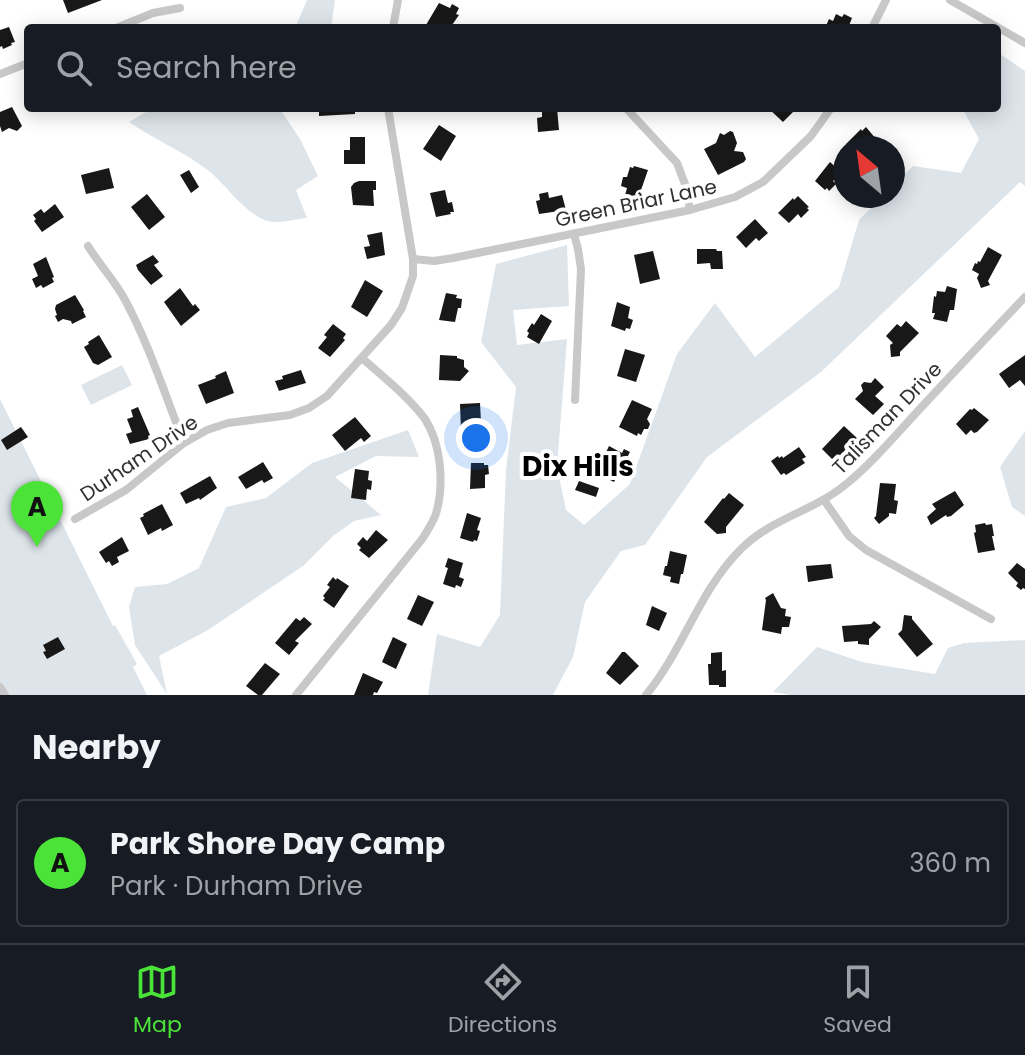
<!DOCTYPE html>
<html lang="en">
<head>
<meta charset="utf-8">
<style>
  body { margin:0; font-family:Poppins,sans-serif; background:#242831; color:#f1f3f6 }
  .compass { position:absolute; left:833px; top:136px; width:72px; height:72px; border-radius:50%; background:#171b24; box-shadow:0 4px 20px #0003; rotate:331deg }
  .you { position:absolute; left:476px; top:438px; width:28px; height:28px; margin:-20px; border:6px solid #fff; border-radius:50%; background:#1a73e8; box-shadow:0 0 0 12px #1a73e833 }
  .badge { display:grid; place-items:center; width:52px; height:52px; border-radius:50%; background:#4ce339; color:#111; font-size:26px; font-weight:700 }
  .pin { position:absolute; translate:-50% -66px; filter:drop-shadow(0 2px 4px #0008) }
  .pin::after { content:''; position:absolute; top:42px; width:28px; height:24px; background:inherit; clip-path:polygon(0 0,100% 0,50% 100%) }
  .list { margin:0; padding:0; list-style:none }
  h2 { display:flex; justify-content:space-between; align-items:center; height:104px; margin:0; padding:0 32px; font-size:34px }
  h2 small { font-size:26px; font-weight:400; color:#9ea1a6 }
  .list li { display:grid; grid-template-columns:52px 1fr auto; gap:24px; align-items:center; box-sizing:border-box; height:128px; margin:0 16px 16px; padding:0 16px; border:2px solid #363941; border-radius:8px }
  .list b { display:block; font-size:30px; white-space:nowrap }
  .list p { margin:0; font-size:26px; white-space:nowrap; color:#9ea1a6 }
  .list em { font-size:26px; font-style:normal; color:#9ea1a6 }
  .icon { flex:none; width:44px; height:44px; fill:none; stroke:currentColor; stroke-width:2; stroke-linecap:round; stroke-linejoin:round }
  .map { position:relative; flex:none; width:1025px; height:695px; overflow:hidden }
  .search { position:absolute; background:#171b24; box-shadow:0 4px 20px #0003; left:24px; right:24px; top:24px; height:88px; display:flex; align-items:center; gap:20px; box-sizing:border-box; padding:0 28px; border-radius:8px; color:#9ea1a6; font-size:30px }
  .sheet { height:248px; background:#171b24 }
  nav { display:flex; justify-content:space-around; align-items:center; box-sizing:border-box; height:112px; border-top:2px solid #363941; background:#171b24; font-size:22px; color:#9ea1a6 }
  nav a { display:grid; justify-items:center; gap:4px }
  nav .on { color:#4ce339 }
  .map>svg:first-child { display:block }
</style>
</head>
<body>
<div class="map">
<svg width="1025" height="695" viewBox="0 0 1025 695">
  <rect width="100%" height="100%" fill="#fff"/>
  <!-- green -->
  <g fill="#dde5eb">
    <polygon points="307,0 335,0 331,28 295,28"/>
    <polygon points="997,52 1025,71 1025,186 1020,182 821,372 707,457 645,545 621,551 585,602 573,657 553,695 428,695 437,634 480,647 500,615 506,470 516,387 481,342 496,264 567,245 569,306 513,310 517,345 567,339 557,467 566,510 584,525 630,484 677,354 715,303 755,357 839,287 859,220 883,196 893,196 893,186 913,166 961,173 979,139 962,108 997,108"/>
    <path d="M 164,108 L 279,108 L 300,139 L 318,176 L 296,190 L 307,218 C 295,219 276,225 264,220 C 242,210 227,186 209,171 C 185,152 155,140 129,122 L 144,113 Z"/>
    <polygon points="122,365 132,385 91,405 81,385"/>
    <polygon points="0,399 113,626 115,625 137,664 133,667 147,695 0,695"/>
    <polygon points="408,430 419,457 376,456 335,477 381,515 354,521 333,536 303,566 208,630 159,656 167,694 135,645 129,607 135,587 167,584 199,568 226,507 266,498 312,463"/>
    <polygon points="1025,431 1025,516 1012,507 1000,467"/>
    <polygon points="1025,640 1025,695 791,695 773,692 817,647 862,662 935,674 948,648 964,643"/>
  </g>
  <!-- building -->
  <g fill="#181818">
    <polygon points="63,0 102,0 68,13"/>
    <polygon points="439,3 450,8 452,4 459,8 456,14 459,15 450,28 432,28 426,25"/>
    <polygon points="836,14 842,17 844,14 852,18 848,28 825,28 829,19 833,21"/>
    <polygon points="9,27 15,42 11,43 12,45 3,49 2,46 0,47 0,30"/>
    <polygon points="12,107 22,126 17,131 9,128 2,132 0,126 0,112"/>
    <polygon points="319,108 355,108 355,114 319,116"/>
    <polygon points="542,108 557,108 559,130 538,132 537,118 542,117"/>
    <polygon points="768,108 797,108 783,122"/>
    <polygon points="439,125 456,136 441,161 423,149"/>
    <polygon points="866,127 876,139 874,141 880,148 850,148 846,144 861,129 862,131"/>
    <polygon points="730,131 733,132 737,143 734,151 743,152 746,159 744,162 718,175 704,149 716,143 720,133 724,135"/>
    <polygon points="350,137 365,137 365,164 344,164 344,150 350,150"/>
    <polygon points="830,162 841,172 833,181 836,184 829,191 827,188 825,190 815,181"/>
    <polygon points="634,166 648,170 640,193 642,194 639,204 624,199 627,188 621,186 623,177 627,177 630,167 633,168"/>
    <polygon points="109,168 114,188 86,194 81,175"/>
    <polygon points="189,170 199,187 191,193 180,175"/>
    <polygon points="359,181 376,181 376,190 373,190 374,206 353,205 351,187 354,183"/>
    <polygon points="445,190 448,203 452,202 454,212 450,212 451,214 436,217 430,193"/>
    <polygon points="548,192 549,198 562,195 566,210 539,214 536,201 540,200 539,194"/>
    <polygon points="147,194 165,217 149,230 131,207"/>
    <polygon points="798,196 809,207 807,208 809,210 801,218 798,214 789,223 778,213 793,198 794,200"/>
    <polygon points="55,204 64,217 42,232 34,221 36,219 33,215 41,209 44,213"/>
    <polygon points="755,219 768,233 759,241 756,238 746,248 736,237"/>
    <polygon points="382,232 385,255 367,259 364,247 370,246 367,235"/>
    <polygon points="988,247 1002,255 988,281 990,285 981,288 977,278 979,274 972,270 975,263 977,264 978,261 980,262"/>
    <polygon points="697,249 716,249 717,251 722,251 723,269 711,269 710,263 697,264"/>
    <polygon points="653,251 660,279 640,284 634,255"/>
    <polygon points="153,255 159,262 154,265 163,276 151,285 138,270 136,265"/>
    <polygon points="46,257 54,277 52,278 54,282 43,288 41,285 36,288 32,279 38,276 33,264"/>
    <polygon points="365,280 383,291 367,317 351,307"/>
    <polygon points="947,286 957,289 954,310 950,310 947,322 933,319 935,313 932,313 934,296 936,297 937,291 945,292"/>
    <polygon points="180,288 193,306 195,304 200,310 181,326 164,302"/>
    <polygon points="446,293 457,295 456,298 462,299 461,308 458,308 455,322 439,320"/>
    <polygon points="75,295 84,310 83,311 86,317 72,324 71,321 63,319 58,322 55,316 57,315 55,309 56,305"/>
    <polygon points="617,302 630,307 628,318 633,320 630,329 626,328 625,331 611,326"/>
    <polygon points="541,314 552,321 539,344 527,337 529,333 527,331 532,323 534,325"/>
    <polygon points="906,321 919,333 900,352 900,356 891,357 890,345 893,343 886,336 897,324 901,327"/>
    <polygon points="333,324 346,334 343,338 345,340 330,357 318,348 327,337 324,335"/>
    <polygon points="99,335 112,357 98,365 93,363 84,347 89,344 88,342"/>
    <polygon points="625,349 645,355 636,382 617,376"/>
    <polygon points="440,355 457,356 457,358 464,360 464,367 469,371 460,381 439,380"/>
    <polygon points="1025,355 1025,386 1020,380 1009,388 999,374"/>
    <polygon points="301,370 306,383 279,391 275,381 283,379 282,376"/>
    <polygon points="226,371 234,393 206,404 198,385 216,378 215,376"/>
    <polygon points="875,378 884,387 875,396 884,404 873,415 855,399 863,391 861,385 864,382 871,383"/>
    <polygon points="632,400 652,409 647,419 650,424 648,429 644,429 641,435 638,433 637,436 619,427"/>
    <polygon points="480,403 481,422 488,422 488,432 482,432 482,436 475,437 475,431 461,432 460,404"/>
    <polygon points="138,407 150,435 148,436 149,439 130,444 126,434 132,432 127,419 133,417 131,410"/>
    <polygon points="974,408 989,420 977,432 974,433 971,430 966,435 956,424 970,409 972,410"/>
    <polygon points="355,417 371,436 364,442 361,438 345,451 332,435"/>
    <polygon points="844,426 858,439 834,461 822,449"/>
    <polygon points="21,427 28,437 7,450 1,440"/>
    <polygon points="609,446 622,453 624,449 630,452 614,482 596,473"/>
    <polygon points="799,447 806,457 802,459 805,463 786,475 784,473 781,475 771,461 778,456 779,458 782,456 783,458"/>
    <polygon points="263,462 273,478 264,483 262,480 246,489 238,477"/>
    <polygon points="471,463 484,463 484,465 488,465 489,474 485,475 485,488 470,489"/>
    <polygon points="355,469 369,471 368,480 372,481 371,490 367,489 366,500 351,498"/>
    <polygon points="210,476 217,488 200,500 199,498 186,504 180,493"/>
    <polygon points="579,481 599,488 596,497 575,490"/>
    <polygon points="880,483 896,484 894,500 898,501 896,514 889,513 889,516 879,524 874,518 876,516"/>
    <polygon points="955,491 964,505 951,516 947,517 946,515 931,525 927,517 936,509 932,504"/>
    <polygon points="729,493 744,505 726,527 726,533 717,534 704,522 723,498 724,499"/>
    <polygon points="162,504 173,525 162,531 161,528 148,535 140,518 144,516 143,514"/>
    <polygon points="467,513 481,518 477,530 480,531 477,541 474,540 473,542 460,538"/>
    <polygon points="985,523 986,525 992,524 994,536 992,536 995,550 978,553 974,533 976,532 975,525"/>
    <polygon points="376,530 388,540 369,558 359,550 361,548 357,544 363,537 367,541"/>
    <polygon points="122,537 129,551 117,557 119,562 112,566 109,561 106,563 99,552"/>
    <polygon points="670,551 687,555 683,574 681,574 679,584 670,582 671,577 663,575 665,566 667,566"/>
    <polygon points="448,558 463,563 459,577 464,579 461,587 456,585 455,588 443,584 448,568 445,567"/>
    <polygon points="1017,563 1025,569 1025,589 1023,588 1021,590 1016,586 1018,583 1008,573"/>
    <polygon points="831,564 833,578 808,582 806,566"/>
    <polygon points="333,577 336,580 337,578 349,586 334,608 323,600 325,598 323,596 330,587 327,585"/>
    <polygon points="773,593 781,608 786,609 785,616 791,617 789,627 782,627 781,634 762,630 766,600 765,598"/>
    <polygon points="418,595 434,602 422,626 407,619"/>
    <polygon points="652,606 667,613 659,631 646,625"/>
    <polygon points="904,615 912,616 912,619 933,644 917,657 898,634 902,630"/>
    <polygon points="304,617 312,624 295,641 299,643 289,655 275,643 296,618 300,621"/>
    <polygon points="874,621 881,627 869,639 869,645 858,644 858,641 844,642 842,626 871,624"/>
    <polygon points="58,637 65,649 47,659 43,652 46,651 43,645"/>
    <polygon points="393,637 407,644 396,669 382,662"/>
    <polygon points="622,652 625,652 639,666 620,685 606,673"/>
    <polygon points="722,652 722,671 726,670 726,687 719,687 719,685 709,685 708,664 711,664 711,653"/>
    <polygon points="265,663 280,674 262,695 258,695 246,686"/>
    <polygon points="363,673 383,682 377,693 374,692 373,695 354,695"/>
  </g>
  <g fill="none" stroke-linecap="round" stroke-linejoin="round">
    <!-- minor -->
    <g stroke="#c8c8c8" stroke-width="8">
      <polyline points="950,0 1025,43"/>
      <polyline points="116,28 153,13 180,8"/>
      <polyline points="393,28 398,0"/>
      <polyline points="872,28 886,0"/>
      <polyline points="0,74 28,63"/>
      <polyline points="626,108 677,163 685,184 690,210"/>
      <polyline points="574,234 578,249 581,269 575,400"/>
      <path d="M 88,246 C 99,264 114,280 124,298 C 149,344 165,395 184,443"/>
      <polyline points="413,259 434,261 453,258 690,210 735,197 763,182 811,136 831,108"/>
      <polyline points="824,500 849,536 866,550 991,619"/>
      <polyline points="75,519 126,490 184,443 207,430 228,423 290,415 309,408 327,396 391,325 402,308 413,276 413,259 388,108"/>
      <polyline points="0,687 5,695"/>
      <path d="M 296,695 L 423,538 C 428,529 435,520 437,510 C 444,482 441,444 425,419 C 408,396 383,377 362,358"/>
      <path d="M 646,695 C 684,649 699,590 742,548 C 771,519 813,511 845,485 C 871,464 894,437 917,412 C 953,373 989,335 1025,297"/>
    </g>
  </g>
  <g text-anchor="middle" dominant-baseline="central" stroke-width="8" stroke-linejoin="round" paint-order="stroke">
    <!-- street labels -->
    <g font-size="20" fill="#313131" stroke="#fff">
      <text transform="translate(636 203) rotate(-12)">Green Briar Lane</text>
      <text transform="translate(887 418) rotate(-46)">Talisman Drive</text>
      <text transform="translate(139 458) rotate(-34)">Durham Drive</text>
    </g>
    <!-- district labels -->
    <g font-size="28" font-weight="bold" fill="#000" stroke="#fff">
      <text x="578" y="466">Dix Hills</text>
    </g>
  </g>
</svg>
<svg class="compass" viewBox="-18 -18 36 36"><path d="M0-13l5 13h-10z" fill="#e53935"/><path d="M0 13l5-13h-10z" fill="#9ea1a6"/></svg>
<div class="you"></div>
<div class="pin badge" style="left:37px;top:547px">A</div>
<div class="search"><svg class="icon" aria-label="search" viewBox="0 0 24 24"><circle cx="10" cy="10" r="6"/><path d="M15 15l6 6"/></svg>Search here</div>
</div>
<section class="sheet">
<h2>Nearby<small></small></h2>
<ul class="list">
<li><span class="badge">A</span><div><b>Park Shore Day Camp</b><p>Park · Durham Drive</p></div><em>360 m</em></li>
</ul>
</section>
<nav>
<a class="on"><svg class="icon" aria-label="map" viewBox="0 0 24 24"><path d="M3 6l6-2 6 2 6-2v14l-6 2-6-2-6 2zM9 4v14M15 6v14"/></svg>Map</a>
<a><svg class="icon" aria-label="directions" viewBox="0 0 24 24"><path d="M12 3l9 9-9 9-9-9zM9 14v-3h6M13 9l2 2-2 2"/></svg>Directions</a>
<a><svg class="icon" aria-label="saved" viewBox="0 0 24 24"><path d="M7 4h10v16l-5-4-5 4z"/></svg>Saved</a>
</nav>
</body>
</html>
